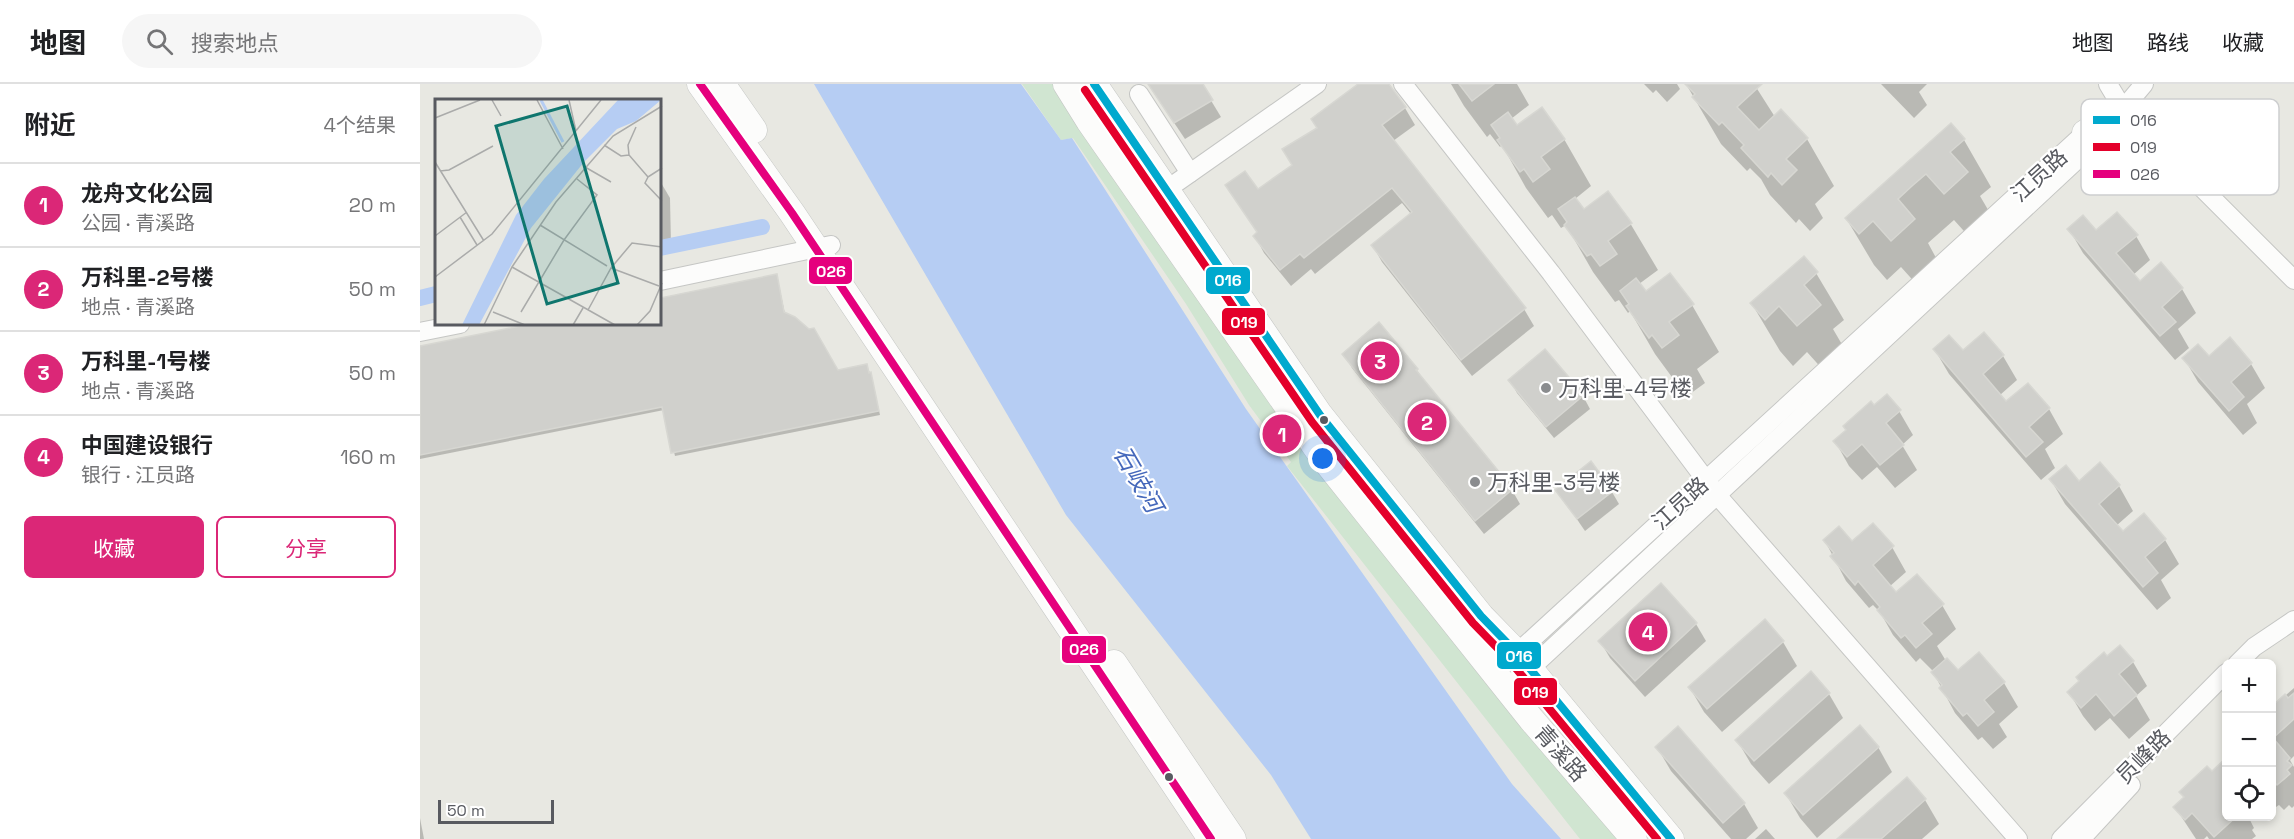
<!DOCTYPE html>
<html lang="zh">
<head>
<meta charset="utf-8">
<style>
  body { margin:0; font-family:"Space Grotesk","Noto Sans SC",sans-serif; background:#f6f6f6; color:#202124 }
  .controls { position:absolute; right:18px; bottom:18px; display:grid; overflow:hidden; border-radius:9px; box-shadow:0 3px 9px #0003 }
  .controls button { width:54px; height:54px; display:grid; place-items:center; padding:0; border:0; border-bottom:2px solid #e0e0e0; background:#fff; color:#202124; font:30px sans-serif }
  .scale { position:absolute; left:18px; bottom:15px; width:116px; box-sizing:border-box; padding-left:6px; border:3px solid #585a60; border-top:0; font-size:16px; line-height:21px; white-space:nowrap; color:#585a60; -webkit-text-stroke:4px #fff; paint-order:stroke }
  .you { position:absolute; left:903px; top:375px; width:21px; height:21px; margin:-15px; border:4px solid #fff; border-radius:50%; background:#1a73e8; box-shadow:0 0 0 9px #1a73e833 }
  .badge { display:grid; place-items:center; width:39px; height:39px; border-radius:50%; background:#db2777; color:#fff; font-size:20px; font-weight:700 }
  .pin { position:absolute; translate:-50% -50%; border:3px solid #fff; box-shadow:0 2px 6px #0006 }
  .list { margin:0; padding:0; list-style:none }
  h2 { display:flex; justify-content:space-between; align-items:center; height:78px; margin:0; padding:0 24px; font-size:26px }
  h2 small { font-size:20px; font-weight:400; color:#757577 }
  .list li { display:grid; grid-template-columns:39px 1fr auto; gap:18px; align-items:center; box-sizing:border-box; height:84px; padding:0 24px; border-top:2px solid #e0e0e0 }
  .list b { display:block; font-size:22px; white-space:nowrap }
  .list p { margin:0; font-size:20px; white-space:nowrap; color:#757577 }
  .list em { font-size:20px; font-style:normal; color:#757577 }
  .actions { display:flex; gap:12px; padding:18px 24px }
  .actions a { flex:1; padding:14px 0; border:2px solid #db2777; border-radius:9px; text-align:center; font-size:21px; color:#db2777 }
  .actions .main { background:#db2777; color:#fff }
  .icon { flex:none; width:33px; height:33px; fill:none; stroke:currentColor; stroke-width:2; stroke-linecap:round; stroke-linejoin:round }
  .map { position:relative; flex:none; width:1874px; height:755px; overflow:hidden }
  header { display:flex; align-items:center; gap:36px; box-sizing:border-box; height:84px; padding:0 30px; background:#fff; border-bottom:2px solid #e0e0e0 }
  header strong { font-size:28px }
  nav { display:flex; gap:33px; margin-inline-start:auto; font-size:21px }
  .search { width:420px; height:54px; background:#f6f6f6; display:flex; align-items:center; gap:15px; box-sizing:border-box; padding:0 21px; border-radius:33px; color:#757577; font-size:22px }
  main { display:flex }
  aside { flex:1; background:#fff }
  .map>svg:first-child { display:block }
</style>
</head>
<body>
<header>
<strong>地图</strong>
<div class="search"><svg class="icon" aria-label="search" viewBox="0 0 24 24"><circle cx="10" cy="10" r="6"/><path d="M15 15l6 6"/></svg>搜索地点</div>
<nav><a>地图</a><a>路线</a><a>收藏</a></nav>
</header>
<main>
<aside>
<h2>附近<small>4个结果</small></h2>
<ul class="list">
<li><span class="badge">1</span><div><b>龙舟文化公园</b><p>公园 · 青溪路</p></div><em>20 m</em></li>
<li><span class="badge">2</span><div><b>万科里-2号楼</b><p>地点 · 青溪路</p></div><em>50 m</em></li>
<li><span class="badge">3</span><div><b>万科里-1号楼</b><p>地点 · 青溪路</p></div><em>50 m</em></li>
<li><span class="badge">4</span><div><b>中国建设银行</b><p>银行 · 江员路</p></div><em>160 m</em></li>
</ul>
<div class="actions"><a class="main">收藏</a><a>分享</a></div>
</aside>
<div class="map">
<svg width="1874" height="755" viewBox="0 0 1874 755">
  <rect width="100%" height="100%" fill="#e8e8e2"/>
  <!-- green -->
  <polygon fill="#d0e5d1" points="602,0 638,0 1199,755 1160,755 867,382 871,378 829,321 766,220 653,54 641,56"/>
  <!-- water -->
  <polygon fill="#b6cdf3" points="394,0 601,0 641,56 652,54 826,325 1092,700 1141,755 891,755 851,691 646,431"/>
  <!-- shadow -->
  <g fill="#0003">
    <polygon points="728,0 781,0 801,33 765,55"/>
    <polygon points="940,0 967,0 985,24 995,41 973,57 1104,225 1114,242 1052,292 962,178 953,162 991,130 982,119 895,190 891,185 871,202 844,169 835,152 838,149 807,102 837,107 873,82 898,45"/>
    <polygon points="1031,0 1097,0 1109,21 1091,35 1097,43 1144,55 1171,102 1155,115 1164,127 1210,139 1238,186 1219,200 1226,209 1272,221 1299,268 1277,285 1285,299 1270,310 1261,297 1257,300 1235,270 1210,227 1208,229 1199,216 1195,218 1173,188 1146,141 1141,144 1132,131 1128,134 1106,104 1082,61 1080,63 1070,50 1067,53 1044,22"/>
    <polygon points="1224,0 1257,0 1260,5 1247,18 1236,6 1233,9"/>
    <polygon points="1266,0 1334,0 1355,33 1387,55 1414,102 1395,120 1403,134 1390,147 1379,135 1376,139 1350,111 1341,95 1330,84 1327,87 1301,60"/>
    <polygon points="1461,0 1507,0 1499,8 1507,21 1494,34"/>
    <polygon points="1544,56 1571,103 1560,112 1574,136 1552,156 1534,136 1508,159 1521,183 1499,203 1481,183 1467,196 1454,181 1426,134"/>
    <polygon points="240,97 250,114 251,161 240,161"/>
    <polygon points="1649,145 1716,152 1730,176 1713,191 1720,199 1741,180 1762,205 1776,229 1758,245 1769,264 1755,276 1663,169"/>
    <polygon points="1396,189 1424,236 1413,245 1427,269 1405,288 1387,268 1373,282 1360,267 1332,220"/>
    <polygon points="358,196 365,230 417,288 447,282 452,294 460,331 255,372 244,326 0,375 0,263 117,240 240,240 240,215"/>
    <polygon points="1564,250 1583,272 1597,296 1580,311 1586,319 1608,301 1629,325 1643,350 1625,365 1635,384 1621,396 1529,290 1515,266 1542,268"/>
    <polygon points="1810,256 1831,280 1845,304 1827,320 1837,339 1823,351 1778,298 1764,274 1789,274"/>
    <polygon points="924,270 997,286 1006,301 1092,406 1100,420 1064,450 932,284"/>
    <polygon points="1090,296 1163,312 1170,325 1134,354 1097,309"/>
    <polygon points="1454,323 1479,327 1493,351 1482,361 1497,386 1475,404 1457,383 1442,396 1429,382 1415,357"/>
    <polygon points="1680,380 1699,402 1713,427 1696,442 1703,449 1745,456 1759,480 1741,496 1751,514 1737,526 1645,420 1631,396 1659,399"/>
    <polygon points="1137,406 1192,408 1199,420 1165,447"/>
    <polygon points="1405,457 1472,463 1486,488 1469,503 1476,510 1522,521 1536,545 1517,562 1526,577 1538,589 1559,570 1584,599 1598,623 1579,640 1587,653 1573,665 1562,653 1558,656 1535,629 1512,586 1500,574 1496,578 1473,551 1460,528 1453,521 1449,524 1426,497"/>
    <polygon points="1241,501 1276,540 1286,557 1225,613 1190,574 1180,557"/>
    <polygon points="1363,558 1377,582 1302,648 1284,628 1270,604"/>
    <polygon points="1713,578 1727,602 1716,612 1730,636 1709,655 1690,634 1675,647 1663,632 1649,608"/>
    <polygon points="1874,604 1874,672 1870,676 1874,683 1874,722 1872,724 1869,721 1864,726 1859,721 1856,723 1852,718 1852,634 1858,618"/>
    <polygon points="1409,610 1423,634 1349,700 1331,680 1317,656"/>
    <polygon points="1237,663 1324,720 1338,744 1326,755 1311,755 1251,687"/>
    <polygon points="1458,663 1472,688 1397,754 1380,734 1366,710"/>
    <polygon points="1806,676 1806,732 1828,732 1834,744 1832,746 1836,752 1832,755 1789,755 1787,752 1784,755 1776,755 1755,723 1764,715 1761,708 1792,689"/>
    <polygon points="1487,695 1505,716 1519,740 1502,755 1420,755"/>
    <polygon points="0,734 4,755 0,755"/>
    <polygon points="1346,745 1355,755 1335,755"/>
  </g>
  <g fill="none" stroke-linecap="round" stroke-linejoin="round">
    <!-- canal -->
    <g stroke="#b6cdf3" stroke-width="16">
      <polyline points="240,164 342,143"/>
      <polyline points="0,214 16,210"/>
    </g>
  </g>
  <!-- building -->
  <g fill="#d0d0cc" stroke="#d7d7d2" stroke-width="1.5">
    <polygon points="728,0 783,0 793,16 754,39"/>
    <polygon points="938,0 969,0 986,23 962,41 1106,224 1041,276 951,161 992,128 972,104 884,174 880,170 860,186 833,152 837,148 805,101 825,87 838,105 872,81 862,65 897,44 891,35"/>
    <polygon points="1039,0 1074,0 1052,17"/>
    <polygon points="1265,0 1342,0 1317,23 1339,46 1361,25 1388,54 1366,75 1377,86 1362,101 1351,89 1348,93 1321,64 1324,61 1302,38 1299,41 1272,13 1275,10"/>
    <polygon points="1122,23 1145,55 1121,73 1130,85 1113,98 1104,85 1100,88 1077,56 1080,54 1071,41 1088,28 1097,41"/>
    <polygon points="1531,39 1545,55 1530,68 1548,88 1524,110 1506,90 1492,102 1478,115 1495,135 1471,157 1453,137 1439,150 1425,134"/>
    <polygon points="1188,107 1212,139 1188,157 1197,170 1180,182 1171,170 1167,172 1144,141 1147,138 1138,125 1155,113 1164,125"/>
    <polygon points="1697,128 1718,151 1696,169 1709,184 1720,197 1741,178 1763,204 1742,223 1756,238 1740,252 1647,145 1663,131 1676,146"/>
    <polygon points="1384,172 1398,188 1384,201 1401,221 1377,242 1359,222 1345,236 1330,219"/>
    <polygon points="1250,189 1274,220 1249,238 1259,251 1242,264 1232,251 1229,254 1206,222 1209,220 1200,207 1216,194 1226,207"/>
    <polygon points="357,190 364,228 375,233 389,245 394,244 418,286 447,280 449,289 451,288 459,327 251,369 242,323 0,371 0,262 110,240 240,240 240,214"/>
    <polygon points="959,238 998,285 996,286 1093,405 1055,437 922,270"/>
    <polygon points="1564,248 1584,271 1563,290 1586,317 1608,299 1630,324 1609,343 1623,358 1606,373 1513,265 1529,251 1543,266"/>
    <polygon points="1810,253 1832,279 1811,298 1824,313 1809,327 1762,274 1778,260 1789,272"/>
    <polygon points="1125,265 1164,311 1126,343 1088,296"/>
    <polygon points="1467,310 1481,326 1466,339 1484,361 1460,381 1442,360 1427,373 1413,357 1426,346 1423,342 1451,317 1454,321"/>
    <polygon points="1171,377 1193,407 1157,435 1135,406"/>
    <polygon points="1680,378 1700,401 1679,420 1692,435 1703,447 1724,429 1746,455 1725,473 1738,489 1723,503 1629,395 1646,381 1659,397"/>
    <polygon points="1453,439 1474,462 1453,481 1476,508 1497,490 1524,520 1502,539 1512,550 1496,564 1485,551 1481,554 1457,526 1460,523 1438,497 1435,501 1410,472 1414,469 1403,456 1419,442 1432,457"/>
    <polygon points="1241,499 1277,539 1215,597 1178,557"/>
    <polygon points="1345,535 1364,557 1287,625 1268,603"/>
    <polygon points="1700,561 1714,577 1699,590 1717,611 1694,632 1676,610 1661,624 1647,608 1659,597 1656,593 1684,568 1687,572"/>
    <polygon points="1559,568 1585,598 1564,616 1574,628 1558,642 1547,629 1543,632 1519,604 1522,601 1511,588 1527,574 1538,586"/>
    <polygon points="1391,587 1410,609 1334,677 1315,656"/>
    <polygon points="1874,609 1874,635 1853,654 1870,674 1867,677 1872,681 1867,686 1870,690 1857,701 1851,694 1851,623 1865,610 1868,614"/>
    <polygon points="1440,641 1459,663 1383,731 1364,709"/>
    <polygon points="1258,642 1325,719 1303,739 1235,663"/>
    <polygon points="1806,674 1806,732 1817,732 1794,753 1772,729 1765,736 1753,723 1764,713 1759,708 1774,694 1787,682 1792,687"/>
    <polygon points="1487,693 1506,715 1461,755 1417,755"/>
  </g>
  <g fill="none" stroke-linecap="round" stroke-linejoin="round">
    <!-- minor casing -->
    <g stroke="#c5c6c4" stroke-width="20">
      <g id="minor">
        <polyline points="983,0 1131,189 1297,411 1598,755"/>
        <polyline points="1688,0 1703,25 1874,196"/>
        <polyline points="719,10 770,89"/>
        <polyline points="1703,25 1724,0"/>
        <polyline points="746,106 897,0"/>
        <polyline points="240,197 411,161"/>
        <polyline points="0,248 40,240"/>
        <polyline points="1817,580 1834,563 1874,536"/>
        <polyline points="1073,586 1097,569 1665,49"/>
        <polyline points="1087,603 1110,585 1675,59"/>
        <polyline points="1641,755 1806,589"/>
        <polyline points="1661,755 1711,701"/>
      </g>
    </g>
    <!-- secondary casing -->
    <g stroke="#c5c7c5" stroke-width="27">
      <g id="secondary">
        <polyline points="280,0 372,129 791,755"/>
        <polyline points="302,0 334,46"/>
        <polyline points="646,0 669,37 904,375 1111,635 1214,755"/>
        <polyline points="674,0 900,331 1061,532 1097,569 1251,755"/>
        <polyline points="1665,49 1703,25"/>
        <polyline points="694,579 813,755"/>
      </g>
    </g>
    <!-- minor -->
    <use href="#minor" stroke="#fcfcfb" stroke-width="18"/>
    <!-- secondary -->
    <use href="#secondary" stroke="#fcfcfb" stroke-width="26"/>
    <!-- bus-1 casing -->
    <g stroke="#fff" stroke-width="12">
      <polyline id="bus-1" points="674,0 900,331 1061,532 1097,569 1251,755"/>
    </g>
    <!-- bus-2 casing -->
    <g stroke="#fff" stroke-width="12">
      <polyline id="bus-2" points="665,6 892,338 1053,539 1089,576 1237,755"/>
    </g>
    <!-- bus-3 casing -->
    <g stroke="#fff" stroke-width="12">
      <polyline id="bus-3" points="280,0 372,129 791,755"/>
    </g>
    <!-- bus-1 -->
    <use href="#bus-1" stroke="#00a9ce" stroke-width="8"/>
    <!-- bus-2 -->
    <use href="#bus-2" stroke="#e4002b" stroke-width="8"/>
    <!-- bus-3 -->
    <use href="#bus-3" stroke="#e5007d" stroke-width="8"/>
  </g>
  <!-- markers -->
  <g fill="#8a8c8e" stroke="#fff" stroke-width="2">
    <circle cx="1126" cy="304" r="6"/>
    <circle cx="1055" cy="398" r="6"/>
  </g>
  <g fill="#585a60" stroke="#fff" stroke-width="2">
    <circle cx="904" cy="336" r="5"/>
    <circle cx="749" cy="693" r="5"/>
  </g>
  <g text-anchor="middle" dominant-baseline="central" stroke-width="4.5" stroke-linejoin="round" paint-order="stroke">
    <!-- street labels -->
    <g font-size="22" fill="#585a60" stroke="#fff">
      <text transform="translate(1619 91) rotate(-42)">江员路</text>
      <text transform="translate(1260 419) rotate(-42)">江员路</text>
      <text transform="translate(1141 669) rotate(49)">青溪路</text>
      <text transform="translate(1723 672) rotate(-45)">员峰路</text>
    </g>
    <!-- poi labels -->
    <g font-size="22" fill="#585a60" stroke="#fff" text-anchor="start">
      <text x="1138" y="304">万科里-4号楼</text>
      <text x="1067" y="398">万科里-3号楼</text>
    </g>
    <!-- water labels -->
    <g font-size="24" font-style="italic" fill="#4568bb" stroke="#fff">
      <text transform="translate(718 395) rotate(60)">石岐河</text>
    </g>
  </g>
  <!-- overview -->
  <g transform="translate(15 15)">
    <rect width="226" height="226" fill="#e8e8e2"/>
    <path d="M 183,1 L 226,1 L 201,22 L 182,30 L 149,63 L 96,129 L 44,226 L 27,226 L 81,116 L 109,80 Z" fill="#b6cdf3"/>
    <path fill="none" stroke="#b6cdf3" stroke-width="3" d="M 106,1 L 128,43"/>
    <path fill="none" stroke="#aaabaa" stroke-width="1.5" d="M 57,1 L 66,17M 102,1 L 128,50M 134,1 L 141,32M 0,19 L 45,1M 201,28 L 193,46 L 194,56 L 213,78 L 227,69M 169,46 L 186,57 L 194,56M 0,63 L 49,142M 150,68 L 176,83M 5,72 L 14,71 L 58,47M 213,78 L 210,84 L 227,102M 25,118 L 42,146M 105,126 L 172,167M 0,137 L 32,113M 77,168 L 180,226M 176,169 L 224,187M 0,178 L 57,135 L 166,1M 153,211 L 176,169 L 197,144 L 227,148M 58,213 L 90,226M 86,213 L 129,141 L 162,96 L 142,80M 49,226 L 77,168 L 121,103 L 178,37 L 227,7M 138,226 L 148,209M 202,226 L 215,212 L 227,184"/>
    <path fill="#0f766e" fill-opacity="0.15" stroke="#0f766e" stroke-width="3" d="M 132,7 L 183,184 L 112,205 L 61,27 Z"/>
    <rect width="226" height="226" fill="none" stroke="#585a60" stroke-width="3"/>
  </g>
  <!-- legend -->
  <rect x="1661" y="15" width="198" height="96" rx="9" fill="#fff" stroke="#cdcecf" stroke-width="1.5"/>
  <rect x="1673" y="32" width="27" height="8" fill="#00a9ce"/>
  <rect x="1673" y="59" width="27" height="8" fill="#e4002b"/>
  <rect x="1673" y="86" width="27" height="8" fill="#e5007d"/>
  <g font-size="16" fill="#585a60">
    <text x="1710" y="42">016</text>
    <text x="1710" y="69">019</text>
    <text x="1710" y="96">026</text>
  </g>
  <g stroke="#fff" stroke-width="2">
    <rect x="388" y="172" width="45" height="29" rx="6" fill="#e5007d"/>
    <rect x="785" y="182" width="46" height="29" rx="6" fill="#00a9ce"/>
    <rect x="801" y="223" width="45" height="29" rx="6" fill="#e4002b"/>
    <rect x="641" y="551" width="46" height="29" rx="6" fill="#e5007d"/>
    <rect x="1076" y="557" width="46" height="29" rx="6" fill="#00a9ce"/>
    <rect x="1093" y="593" width="45" height="29" rx="6" fill="#e4002b"/>
  </g>
  <g font-size="16" text-anchor="middle" font-weight="bold" fill="#fff">
    <text x="411" y="193">026</text>
    <text x="808" y="202">016</text>
    <text x="824" y="244">019</text>
    <text x="664" y="571">026</text>
    <text x="1099" y="578">016</text>
    <text x="1115" y="614">019</text>
  </g>
</svg>
<div class="controls">
<button>+</button>
<button>−</button>
<button><svg class="icon" aria-label="locate" viewBox="0 0 24 24"><circle cx="12" cy="12" r="6"/><path d="M12 2v4M12 18v4M2 12h4M18 12h4"/></svg></button>
</div>
<div class="scale">50 m</div>
<div class="you"></div>
<div class="pin badge" style="left:862px;top:350px">1</div>
<div class="pin badge" style="left:1007px;top:338px">2</div>
<div class="pin badge" style="left:960px;top:277px">3</div>
<div class="pin badge" style="left:1228px;top:548px">4</div>
</div>
</main>
</body>
</html>
